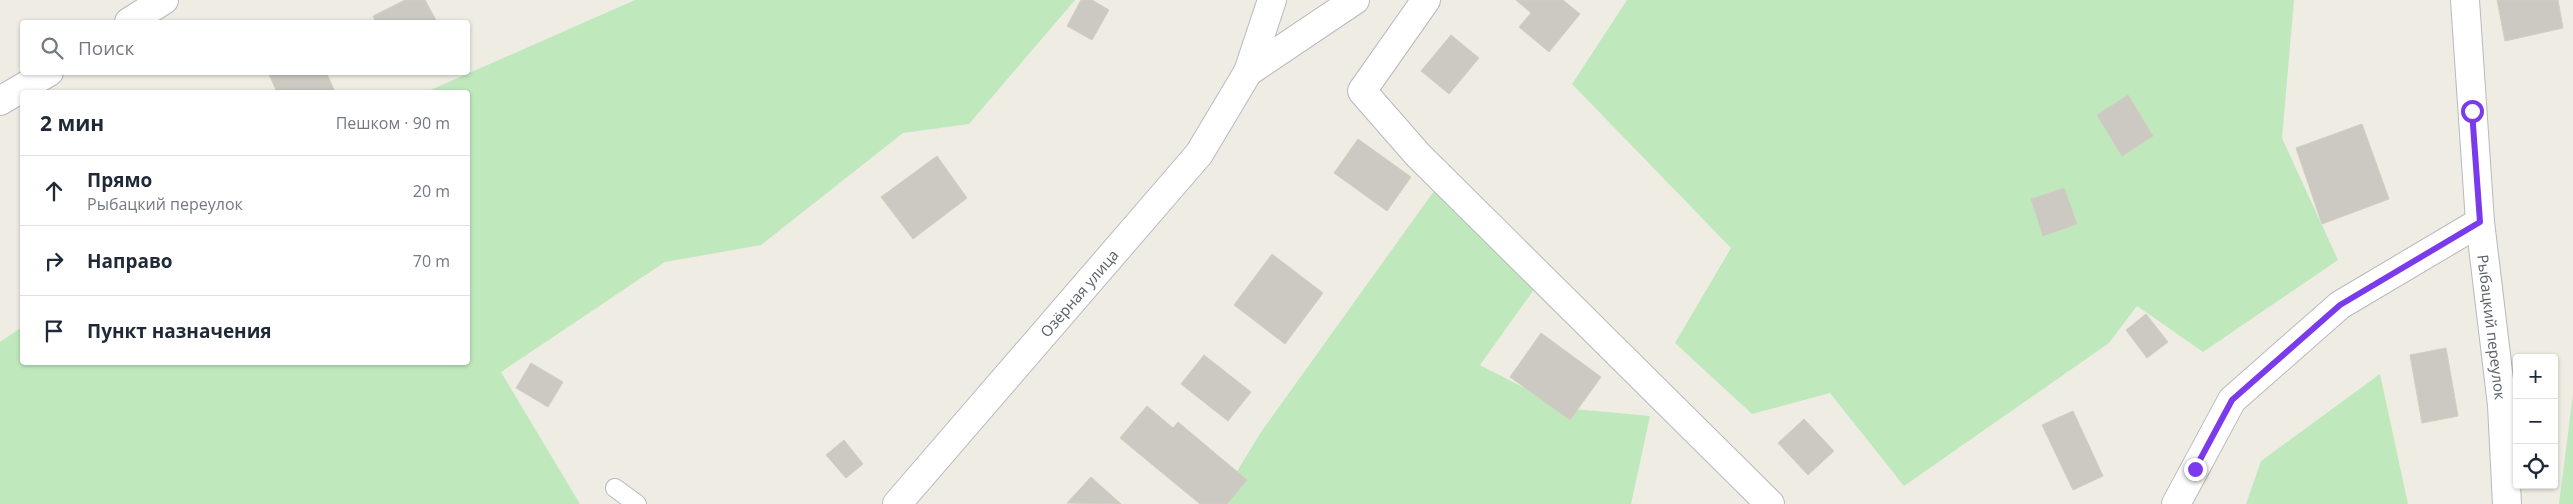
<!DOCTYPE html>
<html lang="ru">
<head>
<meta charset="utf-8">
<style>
  body { margin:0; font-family:"Open Sans",sans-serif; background:#f2f2f3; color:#1f2937 }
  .controls { position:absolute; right:15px; bottom:15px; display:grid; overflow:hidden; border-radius:5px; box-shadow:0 1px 4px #0004 }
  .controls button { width:45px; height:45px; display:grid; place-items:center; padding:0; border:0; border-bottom:1px solid #e0e1e3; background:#fff; color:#1f2937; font:25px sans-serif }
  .stop { position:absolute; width:15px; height:15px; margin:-11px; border:4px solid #7c3aed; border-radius:50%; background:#fff }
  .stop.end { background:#7c3aed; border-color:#fff; box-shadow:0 1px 5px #0008 }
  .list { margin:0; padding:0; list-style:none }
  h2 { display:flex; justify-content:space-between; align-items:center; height:65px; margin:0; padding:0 20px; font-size:21px }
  h2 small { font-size:16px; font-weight:400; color:#747a83 }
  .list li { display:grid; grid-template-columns:32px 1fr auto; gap:15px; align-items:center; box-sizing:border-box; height:70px; padding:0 20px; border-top:1px solid #e0e1e3 }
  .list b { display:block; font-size:19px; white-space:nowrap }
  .list p { margin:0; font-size:16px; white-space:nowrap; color:#747a83 }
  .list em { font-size:16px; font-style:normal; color:#747a83 }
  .icon { flex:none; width:28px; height:28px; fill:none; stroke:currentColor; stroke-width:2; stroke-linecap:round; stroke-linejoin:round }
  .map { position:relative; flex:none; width:2573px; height:504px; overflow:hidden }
  .search { position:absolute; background:#fff; box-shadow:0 1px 4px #0004; left:20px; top:20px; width:450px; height:55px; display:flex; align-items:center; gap:12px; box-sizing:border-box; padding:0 18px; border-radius:5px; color:#747a83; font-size:19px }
  .panel { position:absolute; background:#fff; box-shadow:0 1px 4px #0004; left:20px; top:90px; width:450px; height:275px; border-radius:5px }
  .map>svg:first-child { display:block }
</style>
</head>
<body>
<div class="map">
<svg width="2573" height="504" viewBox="0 0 2573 504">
  <rect width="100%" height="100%" fill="#efece3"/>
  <!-- green -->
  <g fill="#bfe9bd">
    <polygon points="635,0 1075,0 969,124 903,133 761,245 665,262 501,372 580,504 0,504 0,342 22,327 22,362 468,362 468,92 426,92"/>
    <polygon points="1627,0 2294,0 2282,138 2338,260 2203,352 2137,306 2109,343 1904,486 1830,393 1752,414 1675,343 1731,248 1572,84"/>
    <polygon points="1434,191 1535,288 1480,365 1563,408 1650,416 1631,504 1217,504 1261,432"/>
    <polygon points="2380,374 2408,504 2246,504 2261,461"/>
    <polygon points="2573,394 2573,504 2559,504"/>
  </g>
  <!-- building -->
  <g fill="#ccc8c2" stroke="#d4cdc0">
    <polygon points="405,0 425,0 437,22 376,22 373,16"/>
    <polygon points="1081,0 1092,0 1109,10 1092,40 1067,26"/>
    <polygon points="1516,0 1563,0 1580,14 1549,52 1519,27 1531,13"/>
    <polygon points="2497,0 2558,0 2563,28 2505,41"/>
    <polygon points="1451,35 1479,58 1449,94 1421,71"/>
    <polygon points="268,72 326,72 335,92 277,92"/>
    <polygon points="2128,95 2153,136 2122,156 2097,115"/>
    <polygon points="2362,124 2389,199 2322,224 2296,148"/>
    <polygon points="1358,139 1411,177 1387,211 1334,173"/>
    <polygon points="937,156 967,198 913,239 881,197"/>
    <polygon points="2064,188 2077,224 2043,236 2031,199"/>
    <polygon points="1272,254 1323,293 1285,344 1234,305"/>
    <polygon points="2146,314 2168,342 2147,358 2126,330"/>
    <polygon points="1541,333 1601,377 1570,420 1510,377"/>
    <polygon points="2446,348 2458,416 2422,423 2410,355"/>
    <polygon points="1204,355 1251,392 1228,421 1181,384"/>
    <polygon points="531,363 563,382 548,407 516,388"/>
    <polygon points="1147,406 1173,428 1178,422 1247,480 1227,504 1200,504 1120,438"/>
    <polygon points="2073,411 2103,476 2073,490 2042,425"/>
    <polygon points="1804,419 1834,451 1808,475 1778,443"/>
    <polygon points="844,440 863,464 846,478 826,455"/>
    <polygon points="1091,477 1121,504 1067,503"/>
  </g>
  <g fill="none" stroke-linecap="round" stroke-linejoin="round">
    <!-- lane casing -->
    <g stroke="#b6b9be" stroke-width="20">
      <polyline id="lane" points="615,488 637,504"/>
    </g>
    <!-- street casing -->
    <g stroke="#b6b9be" stroke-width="30">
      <g id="street">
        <polyline points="1426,0 1362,91 1418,155 1770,504"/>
        <polyline points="2465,0 2480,222 2502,405 2507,504"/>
        <polyline points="129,22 164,0"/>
        <polyline points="1248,72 1355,0"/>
        <polyline points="0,101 49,72"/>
        <polyline points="2176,504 2232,400 2340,305 2480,222"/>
      </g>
    </g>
    <!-- secondary casing -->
    <g stroke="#b6bbc0" stroke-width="30">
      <polyline id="secondary" points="897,504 1199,154 1248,72 1272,0"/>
    </g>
    <!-- lane -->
    <use href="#lane" stroke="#fff" stroke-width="18"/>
    <!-- street -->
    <use href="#street" stroke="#fff" stroke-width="28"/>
    <!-- secondary -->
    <use href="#secondary" stroke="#fff" stroke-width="28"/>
  </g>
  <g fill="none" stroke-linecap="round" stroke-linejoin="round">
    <!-- route -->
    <polyline stroke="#7c3aed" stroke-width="6" points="2195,469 2232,400 2340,305 2480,222 2472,111"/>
  </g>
  <g text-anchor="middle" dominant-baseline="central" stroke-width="4.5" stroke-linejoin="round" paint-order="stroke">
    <!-- street labels -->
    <g font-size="15" fill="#5b6065" stroke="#fff">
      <text transform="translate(1079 293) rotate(-49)">Озёрная улица</text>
      <text transform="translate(2492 327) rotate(83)">Рыбацкий переулок</text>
    </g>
  </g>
</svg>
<div class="controls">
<button>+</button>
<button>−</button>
<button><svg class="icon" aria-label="locate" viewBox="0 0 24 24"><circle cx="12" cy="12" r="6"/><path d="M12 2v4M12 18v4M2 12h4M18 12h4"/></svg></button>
</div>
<div class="stop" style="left:2472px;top:111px"></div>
<div class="stop end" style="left:2195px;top:469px"></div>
<div class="search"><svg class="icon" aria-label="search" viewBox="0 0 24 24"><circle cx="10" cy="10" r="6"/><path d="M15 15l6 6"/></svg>Поиск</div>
<section class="panel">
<h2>2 мин<small>Пешком · 90 m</small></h2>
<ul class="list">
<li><svg class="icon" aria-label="ahead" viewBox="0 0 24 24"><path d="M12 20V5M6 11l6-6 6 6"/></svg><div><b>Прямо</b><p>Рыбацкий переулок</p></div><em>20 m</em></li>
<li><svg class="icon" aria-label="right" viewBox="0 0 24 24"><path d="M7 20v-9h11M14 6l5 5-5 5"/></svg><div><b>Направо</b></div><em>70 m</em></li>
<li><svg class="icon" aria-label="arrive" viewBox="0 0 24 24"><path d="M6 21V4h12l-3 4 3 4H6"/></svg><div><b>Пункт назначения</b></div></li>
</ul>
</section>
</div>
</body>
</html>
